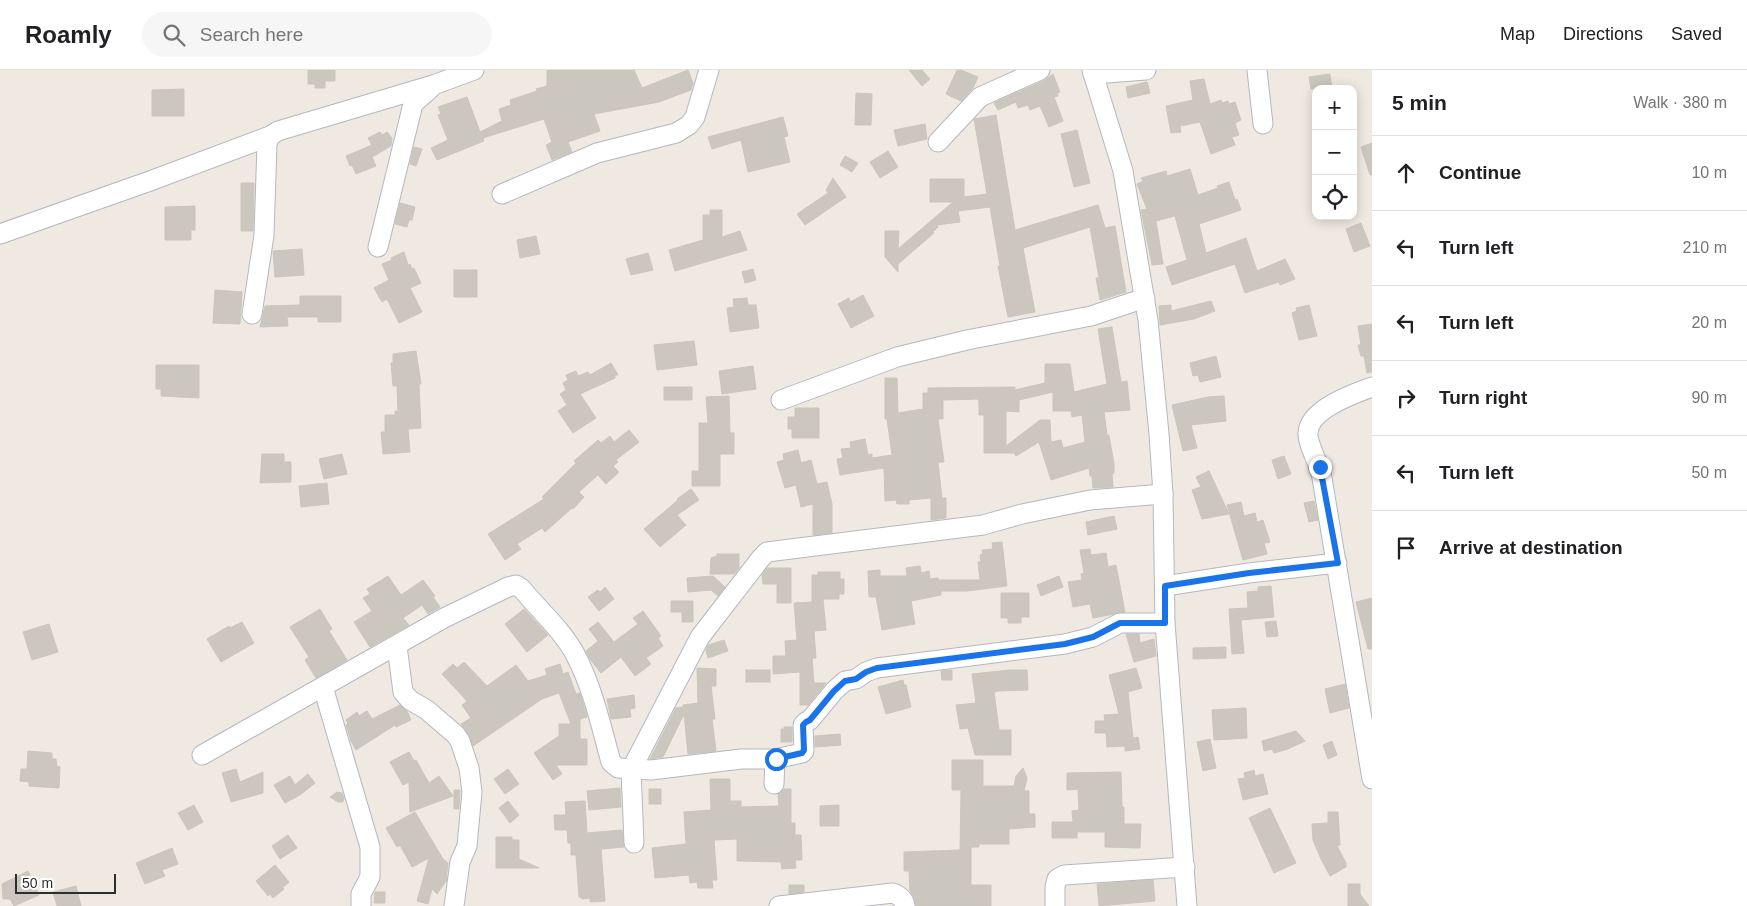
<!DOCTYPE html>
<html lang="en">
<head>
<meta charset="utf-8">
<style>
  body { margin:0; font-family:Helvetica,sans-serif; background:#f6f6f6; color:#202124 }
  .controls { position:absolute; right:15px; top:15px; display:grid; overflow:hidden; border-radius:10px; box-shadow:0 2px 12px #0003 }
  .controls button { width:45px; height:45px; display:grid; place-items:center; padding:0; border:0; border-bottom:1px solid #e0e0e0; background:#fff; color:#202124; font:25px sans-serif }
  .scale { position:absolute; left:15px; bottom:12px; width:101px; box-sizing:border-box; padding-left:5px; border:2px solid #2e2e2e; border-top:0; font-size:14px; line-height:18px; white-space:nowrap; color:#2e2e2e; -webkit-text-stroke:4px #fff; paint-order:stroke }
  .stop { position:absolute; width:15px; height:15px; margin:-11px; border:4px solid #1a73e8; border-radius:50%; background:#fff }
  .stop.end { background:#1a73e8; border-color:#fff; box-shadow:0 1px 5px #0008 }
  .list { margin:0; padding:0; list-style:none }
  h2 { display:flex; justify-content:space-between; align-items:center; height:65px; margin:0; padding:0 20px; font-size:21px }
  h2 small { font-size:16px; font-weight:400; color:#757577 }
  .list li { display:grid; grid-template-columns:32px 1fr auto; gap:15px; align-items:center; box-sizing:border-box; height:75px; padding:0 20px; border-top:1px solid #e0e0e0 }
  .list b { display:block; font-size:19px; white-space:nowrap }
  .list em { font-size:16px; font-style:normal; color:#757577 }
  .icon { flex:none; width:28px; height:28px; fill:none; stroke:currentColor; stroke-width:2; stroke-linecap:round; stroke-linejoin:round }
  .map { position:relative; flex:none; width:1372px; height:836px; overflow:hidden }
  header { display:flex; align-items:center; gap:30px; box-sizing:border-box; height:70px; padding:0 25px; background:#fff; border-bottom:1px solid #e0e0e0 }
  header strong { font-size:24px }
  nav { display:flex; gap:28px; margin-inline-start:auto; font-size:18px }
  .search { width:350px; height:45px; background:#f6f6f6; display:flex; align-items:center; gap:12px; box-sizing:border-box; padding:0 18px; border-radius:28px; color:#757577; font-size:19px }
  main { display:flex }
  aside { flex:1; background:#fff }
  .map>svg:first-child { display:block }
</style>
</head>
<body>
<header>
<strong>Roamly</strong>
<div class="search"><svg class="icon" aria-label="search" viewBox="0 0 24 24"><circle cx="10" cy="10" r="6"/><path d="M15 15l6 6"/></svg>Search here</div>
<nav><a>Map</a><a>Directions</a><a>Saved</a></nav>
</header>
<main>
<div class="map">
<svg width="1372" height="836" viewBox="0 0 1372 836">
  <rect width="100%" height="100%" fill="#efe9e1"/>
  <!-- building -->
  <g fill="#cbc7bf" stroke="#cbc5ba" fill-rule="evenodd">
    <polygon points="308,0 335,0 335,11 325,11 325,18 315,18 315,14 308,14"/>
    <polygon points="547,0 634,0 642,18 688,0 693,13 691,20 659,32 594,44 600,61 568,72 572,82 552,90 546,75 552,72 544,49 483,68 484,71 437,90 431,78 448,70 438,45 441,44 438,37 467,27 480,62 502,51 499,39 511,35 510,30 537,21 536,19 547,16"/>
    <polygon points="909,0 922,0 930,9 922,16"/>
    <polygon points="957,0 961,0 978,7 973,18 961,31 946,24"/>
    <polygon points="1053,4 1060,22 1057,23 1058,26 1054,27 1063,51 1049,57 1040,36 1030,40 1028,35 1018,38 1016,32 998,40 994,33 1045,10"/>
    <polygon points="1330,4 1332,19 1311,19 1309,7"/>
    <polygon points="1204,9 1210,34 1221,30 1222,33 1228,31 1229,34 1235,32 1241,50 1235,53 1239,65 1232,67 1235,75 1211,84 1200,52 1180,56 1181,62 1171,63 1166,36 1193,30 1190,11"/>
    <polygon points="1147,12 1150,23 1128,28 1126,17"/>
    <polygon points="184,19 184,46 152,46 152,20"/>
    <polygon points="856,23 872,24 871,55 855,55"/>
    <polygon points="996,45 1015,160 1098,135 1105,158 1115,156 1126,222 1100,230 1096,208 1099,208 1090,157 1023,178 1035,242 1008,247 998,196 1000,196 990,137 958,141 960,152 937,155 938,157 933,162 934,163 898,194 898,202 885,187 885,161 899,161 898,179 953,132 930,132 930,109 964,109 964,127 987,124 974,49"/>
    <polygon points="783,47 788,66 784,67 790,92 748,102 741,70 712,79 708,67"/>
    <polygon points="925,54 927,69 898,76 894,60"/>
    <polygon points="1077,60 1090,113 1074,117 1061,64"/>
    <polygon points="380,62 382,65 387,62 392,68 391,76 372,87 376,96 356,104 352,95 350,96 346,86 372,75 368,68"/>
    <polygon points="1372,73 1372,105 1370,105 1361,77"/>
    <polygon points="414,77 422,79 416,96 410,94"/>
    <polygon points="888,81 898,97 880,108 870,92"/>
    <polygon points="845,86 858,93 852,102 840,95"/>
    <polygon points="1190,99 1198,125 1218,118 1217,116 1229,112 1235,130 1237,129 1241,140 1199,154 1206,183 1246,168 1257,201 1285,189 1295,209 1280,215 1279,212 1245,223 1235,194 1172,215 1166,197 1187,190 1175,146 1156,151 1163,194 1152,195 1141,140 1147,139 1137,114 1143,111 1141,108 1166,101 1167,106"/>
    <polygon points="833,108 846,127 805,155 797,144 828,123 826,120"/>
    <polygon points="241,113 254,113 253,161 241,161"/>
    <polygon points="400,133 415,137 412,150 409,150 407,157 395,154"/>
    <polygon points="195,136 195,160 191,160 191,170 165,170 165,137"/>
    <polygon points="710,140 722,140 722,167 740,161 747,180 675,201 669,180 703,170 703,145 710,145"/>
    <polygon points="1361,153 1370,176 1354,182 1346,159"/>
    <polygon points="536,166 540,184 520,188 517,170"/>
    <polygon points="302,179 304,205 275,207 273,181"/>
    <polygon points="404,182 408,195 410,194 412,199 414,198 421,213 410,218 422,242 399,253 387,229 382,232 374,218 389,210 382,194 392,190 391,188"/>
    <polygon points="648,183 653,200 631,205 626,189"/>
    <polygon points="753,199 756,210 745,213 742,202"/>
    <rect x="454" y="200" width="23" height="27"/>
    <polygon points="215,220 242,222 240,254 213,253"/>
    <polygon points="863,225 874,246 851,258 838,234 849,228 850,232"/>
    <polygon points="300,226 341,226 341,252 318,252 318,247 287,247 288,256 260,257 265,236 300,235"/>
    <polygon points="747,228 748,235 756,235 759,258 730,262 727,238 734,237 733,229"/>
    <polygon points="1211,231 1215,241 1194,249 1160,255 1159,236 1171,235 1171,241"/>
    <polygon points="1309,235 1317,266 1299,270 1292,243 1297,241 1296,238"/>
    <polygon points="1372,254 1372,302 1367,303 1364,286 1361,286 1358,275 1361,275 1358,256"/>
    <path d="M 1112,257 L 1121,312 L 1127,311 L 1130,340 L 1104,342 L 1107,365 L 1109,365 L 1114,394 L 1114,403 L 1112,404 L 1113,417 L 1093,418 L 1092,406 L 1090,406 L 1089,398 L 1051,410 L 1039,372 L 1016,386 L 1014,383 L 984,383 L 984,345 L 979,345 L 979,331 L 977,329 L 943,330 L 943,349 L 938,349 L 944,392 L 938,392 L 942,428 L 946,428 L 946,448 L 931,450 L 931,428 L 909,430 L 909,434 L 897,434 L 896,430 L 885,431 L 884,398 L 840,405 L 837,389 L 843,388 L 841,379 L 851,378 L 850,372 L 865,369 L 868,385 L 872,384 L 872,388 L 892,385 L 887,349 L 885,349 L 885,308 L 897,308 L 898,343 L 923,339 L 923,323 L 928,323 L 928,318 L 1015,317 L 1015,320 L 1045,313 L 1045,294 L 1070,294 L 1074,322 L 1107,314 L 1098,259 ZM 1053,322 L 1053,341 L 1071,341 L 1072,347 L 1082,345 L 1085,372 L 1063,378 L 1061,370 L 1051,372 L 1050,350 L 1040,350 L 1006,376 L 1006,341 L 1019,342 L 1019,330 Z"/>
    <polygon points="694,271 697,295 657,300 654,275"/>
    <polygon points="416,281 421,314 419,314 421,358 408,359 410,382 383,384 381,362 385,362 385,345 395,345 395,341 398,341 397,316 393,316 391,293 393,293 393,284"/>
    <polygon points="1216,286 1221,307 1200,312 1198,305 1193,306 1190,293"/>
    <polygon points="611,293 618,305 615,305 615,308 580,324 596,348 573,363 558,341 567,335 560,324 566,320 563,313 568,310 566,305 576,301 578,306 588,302 590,305"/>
    <polygon points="156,295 199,295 199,328 161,326 161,319 156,319"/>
    <polygon points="753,296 756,319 722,324 719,301"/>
    <rect x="664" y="317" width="28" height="13"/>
    <polygon points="729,326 730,363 734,363 734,384 720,384 720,416 692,416 692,401 699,401 699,353 708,353 706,327"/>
    <polygon points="1224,326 1226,351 1191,355 1197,378 1183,381 1172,335 1208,327"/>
    <polygon points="795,338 819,338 819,368 792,368 792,359 788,359 788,347 795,347"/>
    <polygon points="629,360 639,372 616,390 618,392 613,396 619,402 606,414 598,405 579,422 584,427 573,439 572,438 545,462 542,458 517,474 521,479 505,490 488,464 544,429 542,427 576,393 574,391 598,370 601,373 610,366 614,372"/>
    <polygon points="798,380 801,393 811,390 817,414 827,412 832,434 832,463 813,465 813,434 801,437 796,415 785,418 777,392 784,390 783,384"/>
    <polygon points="262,384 284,384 284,392 291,392 291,412 260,413"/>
    <polygon points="342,384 347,404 324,409 319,389"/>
    <polygon points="1284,386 1291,404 1278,409 1272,390"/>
    <polygon points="1209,401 1229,444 1202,449 1192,420 1201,417 1196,407"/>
    <polygon points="327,413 329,434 301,437 299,416"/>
    <polygon points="691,419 699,430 677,445 686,455 660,477 644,459 678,430 677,429"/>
    <polygon points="1314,431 1318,450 1309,452 1304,433"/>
    <polygon points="1241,432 1244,446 1255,443 1257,452 1263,450 1270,472 1264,473 1267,484 1243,490 1227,435"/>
    <polygon points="1114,446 1117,459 1088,465 1086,452"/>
    <polygon points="1002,472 1007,516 967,521 941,521 941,525 911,531 915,554 882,560 876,527 869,527 868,501 880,500 880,506 907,506 906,498 920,496 921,503 929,501 930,509 938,508 939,510 980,510 978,492 981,492 980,485 983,484 982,480 993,479 992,473"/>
    <polygon points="1090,479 1091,485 1106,483 1108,497 1116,495 1125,542 1093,548 1090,534 1073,537 1068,512 1082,510 1081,504 1084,503 1080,480"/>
    <polygon points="717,484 739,484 739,498 734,504 710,504 711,488 717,486"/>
    <polygon points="767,498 791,498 791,533 777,533 777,514 763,514 762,505"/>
    <polygon points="818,502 840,502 840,509 844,509 844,524 839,524 839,529 823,529 826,560 814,561 816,588 812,588 814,613 826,613 808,635 800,635 800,602 773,604 773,586 786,586 785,571 797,570 794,533 812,532 812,505 818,505"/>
    <polygon points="388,506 401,525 423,510 435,526 433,527 440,537 428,544 422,535 403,548 409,555 370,577 354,552 372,541 363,528 370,524 367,519"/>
    <polygon points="713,506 725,517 718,526 711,520 688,522 687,508"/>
    <polygon points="1059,506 1063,517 1041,526 1037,515"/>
    <polygon points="1271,516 1274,547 1241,550 1244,583 1232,584 1229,539 1248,538 1247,522 1258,521 1258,517"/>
    <polygon points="605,517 614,529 599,541 588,527 598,520 600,522"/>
    <polygon points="1001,523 1029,523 1029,547 1021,547 1021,553 1008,553 1008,548 1001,548"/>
    <polygon points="1372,528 1372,579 1368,579 1356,532"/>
    <polygon points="671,531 693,531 693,552 682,552 682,542 671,542"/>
    <polygon points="320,539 332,559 329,561 347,590 316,608 305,590 309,587 290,557"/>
    <polygon points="524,539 548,565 527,582 505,554"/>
    <polygon points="643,541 661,566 658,568 663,576 646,588 651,594 635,606 621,587 601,603 590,589 586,581 598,571 589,559 598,552 614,572 638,554 633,548"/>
    <polygon points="1276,551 1278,566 1267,567 1265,552"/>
    <polygon points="242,552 254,573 221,592 207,569 229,556 230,558"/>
    <polygon points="49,554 58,582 32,590 23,562"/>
    <polygon points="1126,564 1139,564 1140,573 1154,569 1156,586 1134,592"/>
    <polygon points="724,570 728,581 708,588 706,581 708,575"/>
    <polygon points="1226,577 1226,588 1193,589 1193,578"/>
    <polygon points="464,592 487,616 516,595 528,611 547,605 545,599 560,594 563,604 568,602 576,624 580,623 587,647 580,649 580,669 587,669 587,695 556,695 562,704 553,710 534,683 559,666 559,654 571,654 559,623 542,629 473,676 469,665 461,654 471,648 462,635 467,631 442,604 453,594 457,598"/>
    <polygon points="697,598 716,599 716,616 711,616 715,649 712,649 716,681 688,684 684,644 663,687 650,689 676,638 683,637 683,635 698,633"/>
    <polygon points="1136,598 1142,618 1128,622 1133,668 1138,667 1140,679 1125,681 1125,676 1107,677 1106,663 1095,663 1095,651 1105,651 1104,645 1119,644 1109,605"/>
    <rect x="746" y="600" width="24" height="12"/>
    <polygon points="952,600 952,610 942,610 941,601"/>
    <polygon points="1010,600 1027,600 1028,620 998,621 994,622 999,660 1011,660 1011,685 975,685 968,658 960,659 956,635 976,633 972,604"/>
    <polygon points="903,610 904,615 906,615 911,637 886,644 878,617"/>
    <polygon points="1345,614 1349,638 1330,643 1325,619"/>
    <polygon points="634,625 635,638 630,639 631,647 611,649 607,629"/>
    <polygon points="400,635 407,641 411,650 396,657 395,655 356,680 351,671 346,655 348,653 346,650 357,642 359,646 367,641 372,649"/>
    <polygon points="1246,638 1247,668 1214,670 1212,640"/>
    <polygon points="784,657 792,657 792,672 781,672 781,659 784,659"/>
    <polygon points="1296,661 1305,671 1288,679 1274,683 1272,679 1264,681 1262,671"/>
    <polygon points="840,664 841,675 815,677 815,666"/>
    <polygon points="1210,669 1216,698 1203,701 1197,672"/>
    <polygon points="1332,671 1337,685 1328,689 1323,675"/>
    <polygon points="28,681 52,683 52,689 56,689 57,696 60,697 59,718 29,716 29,712 20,711 21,699 27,699"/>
    <polygon points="409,682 414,691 416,690 429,713 439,706 453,726 410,742 409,712 403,715 390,692"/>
    <polygon points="952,690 983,690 983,716 1014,716 1016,706 1023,698 1027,708 1024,721 1029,721 1029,744 1035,744 1035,757 1009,759 1009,774 979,774 979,777 971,777 971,815 991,815 991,836 916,836 914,827 910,821 909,801 904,801 904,782 960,780 961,720 952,720"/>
    <polygon points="236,699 240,712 263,702 263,723 231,732 222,703"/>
    <polygon points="508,699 519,714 505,724 494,709"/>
    <polygon points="1254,700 1255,706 1263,704 1268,724 1243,730 1238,709 1245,708 1244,703"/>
    <polygon points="1121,702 1122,737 1124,737 1124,754 1141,754 1140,778 1105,777 1105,762 1077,762 1077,768 1052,768 1052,752 1073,752 1072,741 1079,740 1078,719 1067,720 1067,703"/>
    <polygon points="308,704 315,713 300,725 285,733 274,715 290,706 295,715"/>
    <polygon points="710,709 730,709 730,731 741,731 741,737 779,736 778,724 784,719 791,719 791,753 795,753 795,765 801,765 802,790 795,790 796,798 782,799 781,792 737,791 737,769 714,770 717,810 712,810 713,818 698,818 697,812 690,813 689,805 655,808 652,778 686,774 684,742 711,740"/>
    <polygon points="620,718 621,737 589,740 587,721"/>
    <rect x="649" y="719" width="12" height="15"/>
    <polygon points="454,720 460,720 459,739 454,739"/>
    <polygon points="337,722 342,723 344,728 343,732 338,732 330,727"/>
    <polygon points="508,731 519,745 510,753 499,738"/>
    <polygon points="585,731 587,763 622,760 624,777 601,779 605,831 590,832 590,828 583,829 579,827 576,785 571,785 571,773 568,773 567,760 555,760 554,745 566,745 565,732"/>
    <polygon points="194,735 203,752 188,760 178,743"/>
    <polygon points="839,735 839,756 820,756 820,736"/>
    <polygon points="1270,738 1296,793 1274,803 1249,748"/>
    <polygon points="415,742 443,789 448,793 446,811 437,824 432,819 428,834 417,831 429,788 412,797 400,775 397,777 386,758"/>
    <polygon points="1328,742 1338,742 1340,775 1337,776 1346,793 1346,797 1330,806 1321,789 1313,770 1312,754 1328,753"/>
    <polygon points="288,765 297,778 280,789 272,776"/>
    <polygon points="496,767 512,767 512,770 519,770 519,789 539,798 496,798"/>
    <polygon points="172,778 178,794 162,800 165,806 145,814 136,793"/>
    <polygon points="275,795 289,812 282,818 284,819 273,828 270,824 268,826 256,811"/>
    <polygon points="28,801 39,825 14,836 10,829 3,829 2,814"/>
    <polygon points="1153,810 1155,831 1099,836 1097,814"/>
    <polygon points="1348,814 1360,814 1360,824 1369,836 1348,836"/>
    <polygon points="789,815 804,815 804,822 789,824"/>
    <polygon points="76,816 81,836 57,836 53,822"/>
    <polygon points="375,822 385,822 385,833 374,833"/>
  </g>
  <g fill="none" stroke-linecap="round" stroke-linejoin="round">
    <!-- minor casing -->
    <g stroke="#b4b7c1" stroke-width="21">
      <g id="minor">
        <polyline points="1092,0 1123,101 1148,250 1159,364 1163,424 1165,553 1187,836"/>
        <polyline points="1257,0 1263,54"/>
        <polyline points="1093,4 1146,0"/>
        <polyline points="938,72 980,27 1040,0"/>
        <polyline points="502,124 597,83 676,63 689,55 695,47 709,0"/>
        <polyline points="0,164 150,111 270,66"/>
        <polyline points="378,177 413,34 431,18"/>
        <polyline points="252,244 264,165 267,74 270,66 278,61 436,14 474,0"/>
        <path d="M 1372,317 C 1353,324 1309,339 1308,363 C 1307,373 1320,396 1322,408 L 1372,709"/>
        <polyline points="781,330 897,287 967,270 1091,246 1145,228"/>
        <polyline points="1165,516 1249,503 1337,493"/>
        <polyline points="397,576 403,622 410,630 427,640 456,665 460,671 469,698 472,722 467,776 460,792 454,836"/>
        <polyline points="323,617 370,777 370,807 361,824 361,836"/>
        <path d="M 202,685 L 444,548 L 508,517 L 516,515 L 522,519 C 539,540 562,560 575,584 C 593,618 601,656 611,692 L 618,698 L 651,700 L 741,689 L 775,689"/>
        <polyline points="774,714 775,689 802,683 804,681 803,655 806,652 810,650 834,621 845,611 856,609 866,602 877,598 1065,574 1093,567 1120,553 1165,553"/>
        <polyline points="634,773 631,700 700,567 761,488 767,482 983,455 1022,444 1090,430 1163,424"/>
        <path d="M 779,836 L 893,823 C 900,826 904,829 905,836"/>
        <polyline points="1055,836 1055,817 1057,809 1064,805 1185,797"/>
      </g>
    </g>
    <!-- minor -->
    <use href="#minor" stroke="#fff" stroke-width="19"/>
  </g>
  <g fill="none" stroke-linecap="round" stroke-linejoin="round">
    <!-- route -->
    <polyline stroke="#1a73e8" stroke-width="6" points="776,689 802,683 804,680 803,655 806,652 810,650 834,621 845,611 856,609 866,602 877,598 1065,574 1093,567 1120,553 1165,553 1165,516 1249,503 1338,493 1320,397"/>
  </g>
</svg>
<div class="controls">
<button>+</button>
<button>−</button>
<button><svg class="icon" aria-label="locate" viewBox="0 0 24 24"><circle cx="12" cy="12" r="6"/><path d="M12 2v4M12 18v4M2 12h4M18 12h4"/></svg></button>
</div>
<div class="scale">50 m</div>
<div class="stop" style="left:776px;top:689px"></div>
<div class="stop end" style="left:1320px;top:397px"></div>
</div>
<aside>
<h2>5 min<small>Walk · 380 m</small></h2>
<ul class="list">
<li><svg class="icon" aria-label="ahead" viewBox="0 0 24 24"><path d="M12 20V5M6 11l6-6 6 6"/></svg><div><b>Continue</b></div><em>10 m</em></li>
<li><svg class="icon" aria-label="left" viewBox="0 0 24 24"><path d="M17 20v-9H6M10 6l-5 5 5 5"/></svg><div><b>Turn left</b></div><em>210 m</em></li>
<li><svg class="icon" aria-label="left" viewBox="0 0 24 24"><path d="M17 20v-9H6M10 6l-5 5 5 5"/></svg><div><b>Turn left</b></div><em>20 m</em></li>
<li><svg class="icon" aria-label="right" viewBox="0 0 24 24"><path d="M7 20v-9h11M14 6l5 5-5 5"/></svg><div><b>Turn right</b></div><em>90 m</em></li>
<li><svg class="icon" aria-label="left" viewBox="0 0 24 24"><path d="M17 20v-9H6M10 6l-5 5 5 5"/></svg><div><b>Turn left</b></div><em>50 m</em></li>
<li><svg class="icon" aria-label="arrive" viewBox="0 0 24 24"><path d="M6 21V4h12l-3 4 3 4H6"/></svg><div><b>Arrive at destination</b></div></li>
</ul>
</aside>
</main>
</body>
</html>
